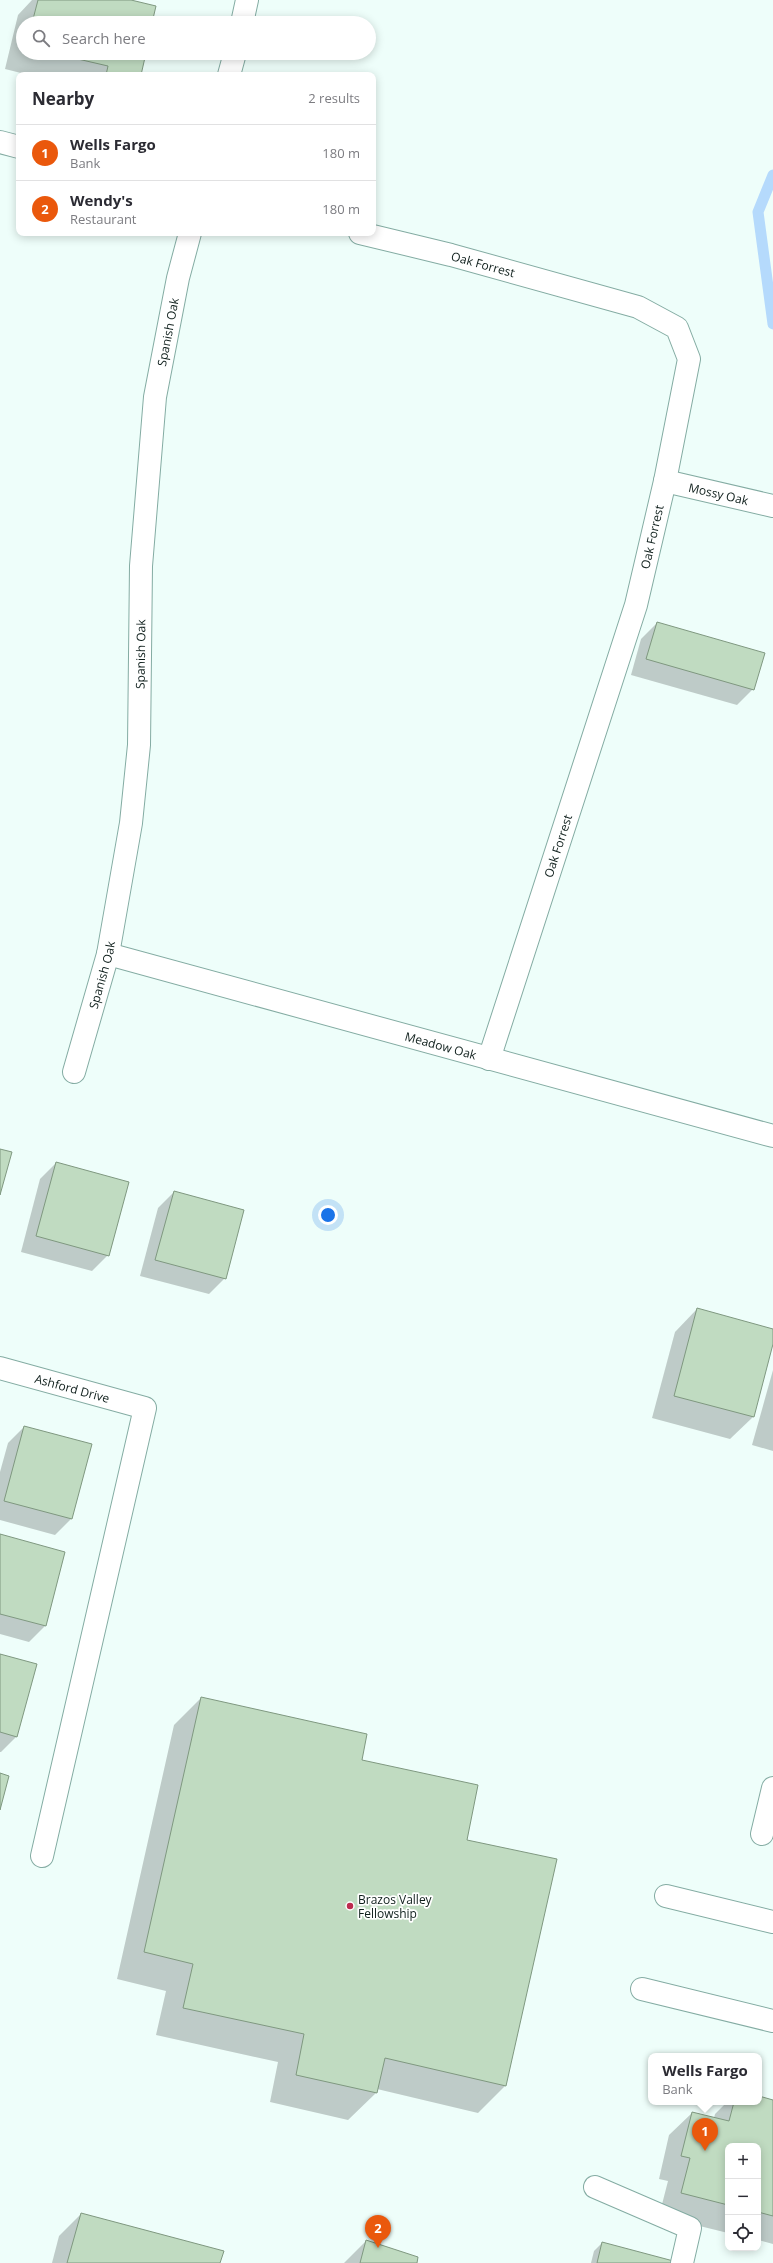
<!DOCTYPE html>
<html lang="en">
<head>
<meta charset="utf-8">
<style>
  body { margin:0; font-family:"Open Sans",sans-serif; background:#f7f7f7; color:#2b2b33 }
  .controls { position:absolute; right:12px; bottom:12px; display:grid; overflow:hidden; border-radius:8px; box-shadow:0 2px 10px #0003 }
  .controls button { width:36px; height:36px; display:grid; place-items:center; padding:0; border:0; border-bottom:1px solid #e1e1e2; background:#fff; color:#2b2b33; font:20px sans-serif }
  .you { position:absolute; left:328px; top:1215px; width:14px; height:14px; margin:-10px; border:3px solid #fff; border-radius:50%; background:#1a73e8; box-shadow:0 0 0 6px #1a73e833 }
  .badge { display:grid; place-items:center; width:26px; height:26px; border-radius:50%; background:#ea580c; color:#fff; font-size:13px; font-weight:700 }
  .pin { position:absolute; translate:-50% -33px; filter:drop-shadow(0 1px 2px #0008) }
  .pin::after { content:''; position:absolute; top:21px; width:14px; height:12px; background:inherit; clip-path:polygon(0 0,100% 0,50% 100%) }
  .popup { position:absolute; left:648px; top:2053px; width:114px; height:52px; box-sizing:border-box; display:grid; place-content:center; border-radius:8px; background:#fff; filter:drop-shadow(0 1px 3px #0005); font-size:13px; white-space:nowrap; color:#7c7c81 }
  .popup b { font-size:15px; color:#2b2b33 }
  .popup::after { content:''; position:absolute; left:50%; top:100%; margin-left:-8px; border:8px solid transparent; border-top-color:#fff }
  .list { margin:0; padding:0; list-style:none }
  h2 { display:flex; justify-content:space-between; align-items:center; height:52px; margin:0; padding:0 16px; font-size:17px }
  h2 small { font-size:13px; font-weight:400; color:#7c7c81 }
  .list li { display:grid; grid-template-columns:26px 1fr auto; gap:12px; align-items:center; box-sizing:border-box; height:56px; padding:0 16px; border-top:1px solid #e1e1e2 }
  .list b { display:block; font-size:15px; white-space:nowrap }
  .list p { margin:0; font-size:13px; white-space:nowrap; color:#7c7c81 }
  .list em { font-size:13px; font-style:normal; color:#7c7c81 }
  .icon { flex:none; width:22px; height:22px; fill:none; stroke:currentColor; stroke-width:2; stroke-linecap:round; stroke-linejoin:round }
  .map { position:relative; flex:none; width:773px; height:2263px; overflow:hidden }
  .search { position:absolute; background:#fff; box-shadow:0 2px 10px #0003; left:16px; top:16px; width:360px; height:44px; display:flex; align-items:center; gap:10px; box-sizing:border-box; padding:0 14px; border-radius:22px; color:#7c7c81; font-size:15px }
  .panel { position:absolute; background:#fff; box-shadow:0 2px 10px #0003; left:16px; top:72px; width:360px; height:164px; border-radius:8px }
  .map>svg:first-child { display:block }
</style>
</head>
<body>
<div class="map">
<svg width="773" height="2263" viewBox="0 0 773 2263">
  <rect width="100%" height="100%" fill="#eefefa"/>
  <!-- shadow -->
  <g fill="#0003">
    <polygon points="32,0 126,0 151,23 23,23 23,53 145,53 140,75 29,75 5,69 18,15"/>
    <polygon points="657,623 753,689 737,705 631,675 641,639"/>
    <polygon points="56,1163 108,1255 92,1271 21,1252 40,1179"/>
    <polygon points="174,1192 225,1278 209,1294 140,1276 158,1208"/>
    <polygon points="697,1309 773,1330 773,1340 753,1417 730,1439 652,1418 675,1332"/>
    <polygon points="773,1370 773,1451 752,1445"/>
    <polygon points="24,1427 71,1519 55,1535 0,1520 0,1472 8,1443"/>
    <polygon points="0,1535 64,1553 45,1626 29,1642 0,1634"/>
    <polygon points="0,1655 17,1736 1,1752 0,1752"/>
    <polygon points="201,1698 361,1760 466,1841 505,2086 478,2113 377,2089 376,2093 348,2120 270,2102 278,2062 156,2035 166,1991 117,1979 174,1725"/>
    <polygon points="759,2097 773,2101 773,2244 758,2240 758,2146 728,2146 728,2233 659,2216 668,2181 659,2179 669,2135 692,2113 714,2118 715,2114 727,2102 759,2102"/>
    <polygon points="81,2214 219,2263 52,2263 59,2236"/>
    <polygon points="366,2241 416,2263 344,2263"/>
    <polygon points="602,2243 677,2263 591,2263 594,2251"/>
  </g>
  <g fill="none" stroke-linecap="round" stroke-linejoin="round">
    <!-- stream -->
    <polyline stroke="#b5dafc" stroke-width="11" points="773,175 758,212 773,324"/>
  </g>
  <!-- building -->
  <g fill="#c0dbc1" stroke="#7f9880">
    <polygon points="38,0 131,0 156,6 152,23 32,23"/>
    <polygon points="52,53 146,53 141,75 106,75 108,66"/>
    <polygon points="657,622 765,653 754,690 646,659"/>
    <polygon points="0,1149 12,1152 0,1195"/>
    <polygon points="56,1162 129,1182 109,1256 36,1236"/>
    <polygon points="174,1191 244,1210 226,1279 155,1260"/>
    <polygon points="697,1308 773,1329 773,1344 754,1417 674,1396"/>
    <polygon points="24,1426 92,1444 72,1519 4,1501"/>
    <polygon points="0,1534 65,1552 46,1626 0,1614"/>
    <polygon points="0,1654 37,1664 17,1737 0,1732"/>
    <polygon points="201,1697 367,1734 362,1760 478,1785 467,1840 557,1859 506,2086 385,2058 377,2093 296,2075 304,2034 183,2008 193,1964 144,1952"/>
    <polygon points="0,1773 9,1776 0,1810"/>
    <polygon points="759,2096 773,2100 773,2216 758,2212 758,2146 728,2146 728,2205 681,2193 690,2158 681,2156 692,2112 729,2121 734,2102 759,2102"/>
    <polygon points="81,2213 224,2251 220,2263 67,2263"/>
    <polygon points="366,2240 418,2257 417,2263 360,2263"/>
    <polygon points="602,2242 681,2263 597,2263"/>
  </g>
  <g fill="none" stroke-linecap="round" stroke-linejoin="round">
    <!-- minor casing -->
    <g stroke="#84aca3" stroke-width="24">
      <g id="minor">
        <polyline points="242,23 247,0"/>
        <polyline points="229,75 235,53"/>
        <polyline points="0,142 19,147"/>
        <path id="s1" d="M 360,233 L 451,255 L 638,307 L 677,328 L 689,359 L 665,481 L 636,605 L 489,1059"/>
        <path id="s2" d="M 665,481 L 773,506"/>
        <path id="s3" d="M 108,954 L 773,1136"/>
        <path id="s4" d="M 74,1072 L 108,954 L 131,823 L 139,745 L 141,566 L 155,397 L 178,278 L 190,233"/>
        <path id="s5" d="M 0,1368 L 145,1408 L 42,1856"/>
        <polyline points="762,1834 773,1788"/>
        <polyline points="666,1896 773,1922"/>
        <polyline points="642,1989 773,2021"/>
        <polyline points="595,2187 690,2228 682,2263"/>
      </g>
    </g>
    <!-- minor -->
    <use href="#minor" stroke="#fff" stroke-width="22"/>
  </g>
  <!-- markers -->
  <circle fill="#bd2c4f" stroke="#fff" stroke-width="1.5" cx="350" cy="1906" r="4"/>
  <g text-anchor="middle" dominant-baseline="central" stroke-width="3.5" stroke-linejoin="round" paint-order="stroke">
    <!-- street labels -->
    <g font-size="12" fill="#0e1e1b" stroke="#fff">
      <text stroke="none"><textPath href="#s1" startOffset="127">Oak Forrest</textPath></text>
      <text stroke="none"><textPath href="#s4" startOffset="749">Spanish Oak</textPath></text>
      <text stroke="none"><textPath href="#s2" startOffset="55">Mossy Oak</textPath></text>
      <text transform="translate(652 537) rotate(-77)">Oak Forrest</text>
      <text stroke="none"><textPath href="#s4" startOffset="425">Spanish Oak</textPath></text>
      <text transform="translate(558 846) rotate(-72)">Oak Forrest</text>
      <text stroke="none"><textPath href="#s4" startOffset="101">Spanish Oak</textPath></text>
      <text stroke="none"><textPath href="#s3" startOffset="345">Meadow Oak</textPath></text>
      <text stroke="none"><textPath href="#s5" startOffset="75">Ashford Drive</textPath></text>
    </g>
    <!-- poi labels -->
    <g font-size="12" fill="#0e1e1b" stroke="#fff" text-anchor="start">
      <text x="358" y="1899">Brazos Valley<tspan x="358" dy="14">Fellowship</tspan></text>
    </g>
  </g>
</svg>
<div class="controls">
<button>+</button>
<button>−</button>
<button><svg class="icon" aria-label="locate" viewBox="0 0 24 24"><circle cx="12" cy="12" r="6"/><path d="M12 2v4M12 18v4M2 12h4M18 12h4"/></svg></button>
</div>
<div class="you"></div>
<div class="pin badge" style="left:705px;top:2151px">1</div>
<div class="popup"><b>Wells Fargo</b>Bank</div>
<div class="pin badge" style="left:378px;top:2248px">2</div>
<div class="search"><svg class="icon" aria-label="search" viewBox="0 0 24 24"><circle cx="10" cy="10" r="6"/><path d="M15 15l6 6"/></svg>Search here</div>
<section class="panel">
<h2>Nearby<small>2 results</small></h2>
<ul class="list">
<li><span class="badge">1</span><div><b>Wells Fargo</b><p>Bank</p></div><em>180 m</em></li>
<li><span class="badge">2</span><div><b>Wendy's</b><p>Restaurant</p></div><em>180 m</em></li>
</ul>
</section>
</div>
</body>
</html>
